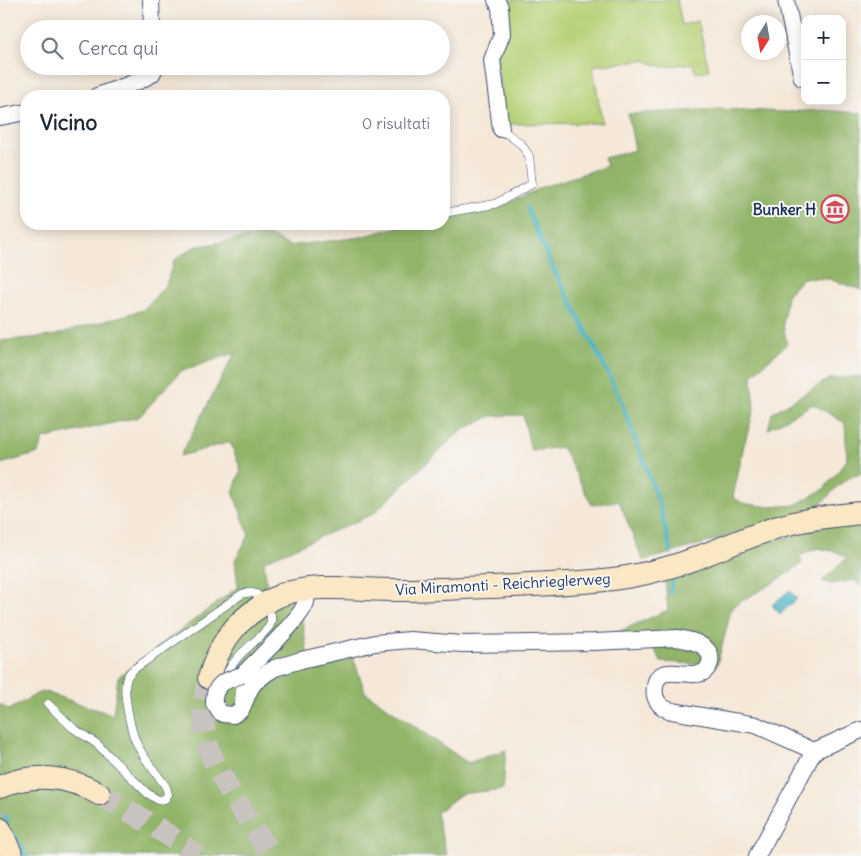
<!DOCTYPE html>
<html lang="it">
<head>
<meta charset="utf-8">
<style>
  body { margin:0; font-family:Delius,sans-serif; background:#f2f2f3; color:#1f2937 }
  .controls { position:absolute; right:15px; top:15px; display:grid; overflow:hidden; border-radius:10px; box-shadow:0 2px 12px #0003 }
  .controls button { width:45px; height:45px; display:grid; place-items:center; padding:0; border:0; border-bottom:1px solid #e0e1e3; background:#fff; color:#1f2937; font:25px sans-serif }
  .compass { position:absolute; left:741px; top:15px; width:45px; height:45px; border-radius:50%; background:#fff; box-shadow:0 2px 12px #0003; rotate:191deg }
  .list { margin:0; padding:0; list-style:none }
  h2 { display:flex; justify-content:space-between; align-items:center; height:65px; margin:0; padding:0 20px; font-size:21px }
  h2 small { font-size:16px; font-weight:400; color:#747a83 }
  .icon { flex:none; width:28px; height:28px; fill:none; stroke:currentColor; stroke-width:2; stroke-linecap:round; stroke-linejoin:round }
  .map { position:relative; flex:none; width:861px; height:856px; overflow:hidden }
  .search { position:absolute; background:#fff; box-shadow:0 2px 12px #0003; left:20px; top:20px; width:430px; height:55px; display:flex; align-items:center; gap:12px; box-sizing:border-box; padding:0 18px; border-radius:28px; color:#747a83; font-size:19px }
  .panel { position:absolute; background:#fff; box-shadow:0 2px 12px #0003; left:20px; top:90px; width:430px; height:140px; border-radius:20px }
  .map>svg:first-child { display:block }
</style>
</head>
<body>
<div class="map">
<svg width="861" height="856" viewBox="0 0 861 856">
  <rect width="100%" height="100%" fill="#f6f6f2"/>
  <filter id="ink" filterUnits="userSpaceOnUse"><feTurbulence type="fractalNoise" baseFrequency=".02" numOctaves="2"/><feDisplacementMap in="SourceGraphic" scale="10" xChannelSelector="R" yChannelSelector="G"/><feConvolveMatrix kernelMatrix="1 2 1 2 8 2 1 2 1" color-interpolation-filters="sRGB"/></filter>
  <filter id="wash" filterUnits="userSpaceOnUse"><feTurbulence type="fractalNoise" baseFrequency=".0096" numOctaves="4" result="noise"/><feDisplacementMap in="SourceGraphic" scale="20" xChannelSelector="R" yChannelSelector="G"/><feGaussianBlur stdDeviation="1.12" result="paint"/><feColorMatrix in="noise" values="0 0 0 0 0 0 0 0 0 0 0 0 0 0 0 0 0 1.4 0 .05"/><feComposite in="paint" operator="in"/></filter>
  <g filter="url(#wash)">
    <rect width="100%" height="100%" fill="#f5e8d8"/>
    <!-- green -->
    <polygon fill="#b7d278" stroke="#69806b" points="502,0 677,0 682,25 698,21 709,70 695,73 693,63 662,67 644,60 593,66 602,123 504,124 497,66"/>
    <!-- forest -->
    <g fill="#91b468" stroke="#567263">
      <polygon points="719,109 786,112 823,110 861,113 861,290 829,279 803,278 787,295 783,324 787,344 752,375 754,410 744,445 733,497 742,503 770,507 795,505 824,489 847,460 845,423 813,404 768,429 772,413 829,379 861,376 861,475 852,476 838,486 815,510 688,548 643,561 619,501 592,505 562,447 531,451 523,415 491,416 459,432 373,514 264,561 267,588 299,598 309,664 353,657 365,692 468,763 506,750 503,789 461,794 436,813 447,856 0,856 0,704 9,710 42,691 113,715 118,677 238,587 235,560 249,535 233,492 241,470 230,442 180,456 235,353 181,371 139,417 43,439 39,453 0,464 0,341 52,336 143,310 166,285 174,260 194,247 267,234 289,246 361,237 409,224 444,224 444,217 500,207 542,187 607,166 604,158 635,150 628,114"/>
      <polygon points="861,522 861,586 854,580 831,584 822,581 847,558 837,552 818,548 799,556 802,563 776,581 732,607 717,665 661,662 650,641 611,635 668,610 665,580 767,543 828,525"/>
    </g>
    <!-- water -->
    <polygon fill="#45b1c2" stroke="#307090" points="790,590 797,599 780,614 772,605"/>
    <g fill="none" stroke-linecap="round" stroke-linejoin="round">
      <!-- stream -->
      <g stroke="#45b1c2" stroke-width="4">
        <polyline points="527,208 552,266 609,375 623,406 659,503 671,553"/>
        <polyline points="670,593 673,577"/>
        <polyline points="5,816 8,823"/>
        <polyline points="14,834 26,856"/>
      </g>
    </g>
  </g>
  <g filter="url(#ink)">
    <g fill="none" stroke-linecap="round" stroke-linejoin="round">
      <!-- secondary-tunnel -->
      <g stroke="#c9c3c0" stroke-width="22" stroke-dasharray="22 11" stroke-linecap="butt">
        <path d="M 209,678 C 203,698 202,718 206,739 C 208,750 214,761 219,771 C 234,800 254,828 272,856"/>
        <path d="M 99,794 C 132,813 167,832 197,856"/>
      </g>
      <!-- service casing -->
      <g stroke="#3c4b70" stroke-width="9">
        <g id="service">
          <polyline points="444,213 495,204 532,184 529,156 521,144 501,129"/>
          <path d="M 225,679 C 233,655 254,645 269,627 L 271,622 L 271,615"/>
          <polyline points="239,700 242,675"/>
          <path d="M 48,704 L 73,728 L 97,744 L 147,793 L 158,800 L 165,799 L 168,794 L 166,787 C 157,773 145,761 138,746 C 131,734 123,694 126,681 C 127,676 130,672 134,669 L 242,594 C 249,592 255,592 260,597"/>
        </g>
      </g>
      <!-- minor casing -->
      <g stroke="#3c4b70" stroke-width="18">
        <g id="minor">
          <polyline points="151,0 152,29"/>
          <polyline points="496,0 500,7 502,34 492,60 501,129"/>
          <polyline points="786,0 802,78"/>
          <polyline points="97,96 139,81 152,74 156,66"/>
          <polyline points="0,117 26,112"/>
          <path d="M 242,675 C 256,661 302,618 306,602 C 307,598 306,594 306,590"/>
          <path d="M 214,703 L 219,711 L 223,714 L 233,715 L 241,710 L 250,689 L 254,683 L 267,673 L 275,668 L 301,660 L 375,643 L 410,640 L 462,644 L 594,642 L 677,638 C 690,640 714,645 710,663 C 709,667 707,669 704,672 C 690,680 657,661 655,687 C 654,692 655,698 658,702 C 662,709 670,711 678,712 L 756,725 L 814,751"/>
          <polyline points="757,856 814,751 861,730"/>
        </g>
      </g>
      <!-- secondary casing -->
      <g stroke="#3c4b70" stroke-width="24">
        <g id="secondary">
          <path d="M 209,678 C 219,646 232,624 261,606 C 267,602 274,598 281,595 C 318,582 363,591 401,590 C 430,590 459,588 488,587 C 530,585 572,584 613,579 C 637,576 661,570 683,563 C 714,552 744,538 775,528 C 803,519 832,516 861,513"/>
          <path d="M 0,787 C 32,772 69,776 99,794"/>
          <polyline points="0,829 12,856"/>
        </g>
      </g>
      <!-- service -->
      <use href="#service" stroke="#fff" stroke-width="8"/>
      <!-- minor -->
      <use href="#minor" stroke="#fff" stroke-width="16"/>
      <!-- secondary -->
      <use href="#secondary" stroke="#fae7c3" stroke-width="22"/>
      <!-- minor-bridge casing -->
      <g stroke="#3c4b70" stroke-width="18" stroke-linecap="butt">
        <path id="minor-bridge" d="M 214,703 C 213,683 227,680 242,675"/>
      </g>
      <!-- minor-bridge -->
      <use href="#minor-bridge" stroke="#fff" stroke-width="16"/>
    </g>
  </g>
  <!-- icons -->
  <defs>
    <g id="museum-ring" transform="scale(1.4375)"><circle r="9.5" fill="#f6f6f2" stroke="#d1495b" stroke-width="1.5"/><path d="M0-6L6-3V-2H-6V-3ZM-5-1h2V3h-2ZM-1-1h2V3h-2ZM3-1h2V3H3ZM-6 4H6V6H-6Z" fill="#d1495b"/></g>
  </defs>
  <g fill-rule="evenodd">
    <use href="#museum-ring" x="835" y="209"/>
  </g>
  <g text-anchor="middle" dominant-baseline="central" stroke-width="4" stroke-linejoin="round" paint-order="stroke">
    <!-- poi labels -->
    <g font-size="15" font-weight="bold" fill="#1b2f5e" stroke="#f6f6f2" text-anchor="end">
      <text x="816" y="209">Bunker H</text>
    </g>
    <!-- street labels -->
    <g font-size="15" fill="#1b2f5e" stroke="#f6f6f2">
      <text transform="translate(503 584) rotate(-3)">Via Miramonti - Reichrieglerweg</text>
    </g>
  </g>
</svg>
<div class="controls">
<button>+</button>
<button>−</button>
</div>
<svg class="compass" viewBox="-18 -18 36 36"><path d="M0-13l5 13h-10z" fill="#e53935"/><path d="M0 13l5-13h-10z" fill="#747a83"/></svg>
<div class="search"><svg class="icon" aria-label="search" viewBox="0 0 24 24"><circle cx="10" cy="10" r="6"/><path d="M15 15l6 6"/></svg>Cerca qui</div>
<section class="panel">
<h2>Vicino<small>0 risultati</small></h2>
<ul class="list">
</ul>
</section>
</div>
</body>
</html>
